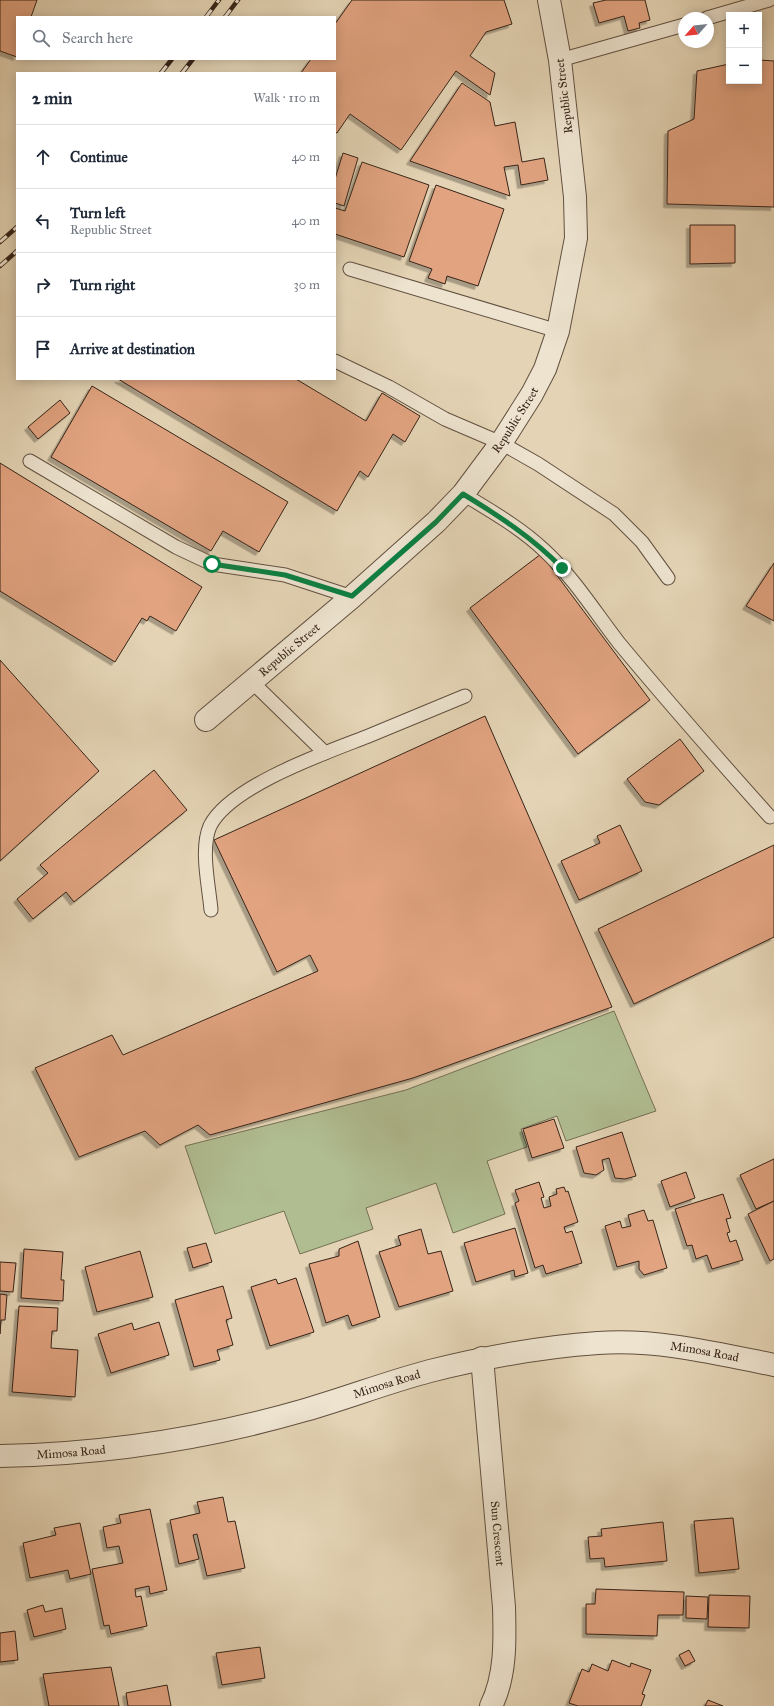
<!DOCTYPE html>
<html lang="en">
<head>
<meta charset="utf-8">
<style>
  body { margin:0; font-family:"IM FELL Great Primer",serif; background:#f2f2f3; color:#1f2937 }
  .controls { position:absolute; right:12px; top:12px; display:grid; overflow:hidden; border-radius:0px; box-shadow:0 2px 10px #0003 }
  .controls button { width:36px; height:36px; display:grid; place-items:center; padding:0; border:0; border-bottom:1px solid #e0e1e3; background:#fff; color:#1f2937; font:20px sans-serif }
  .compass { position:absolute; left:678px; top:12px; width:36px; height:36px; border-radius:50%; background:#fff; box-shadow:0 2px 10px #0003; rotate:243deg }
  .stop { position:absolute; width:12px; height:12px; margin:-9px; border:3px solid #0b8043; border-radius:50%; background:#fff }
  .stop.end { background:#0b8043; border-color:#fff; box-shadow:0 1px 4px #0008 }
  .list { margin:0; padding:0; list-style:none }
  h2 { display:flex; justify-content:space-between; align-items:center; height:52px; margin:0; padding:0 16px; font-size:17px }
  h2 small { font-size:13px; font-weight:400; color:#747a83 }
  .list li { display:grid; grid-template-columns:26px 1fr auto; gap:12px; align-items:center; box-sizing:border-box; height:64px; padding:0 16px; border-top:1px solid #e0e1e3 }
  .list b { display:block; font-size:15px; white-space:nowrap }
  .list p { margin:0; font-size:13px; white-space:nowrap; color:#747a83 }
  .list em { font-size:13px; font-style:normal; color:#747a83 }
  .icon { flex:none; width:22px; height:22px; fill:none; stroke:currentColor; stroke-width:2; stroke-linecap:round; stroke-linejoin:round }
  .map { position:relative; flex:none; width:774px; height:1706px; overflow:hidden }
  .search { position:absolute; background:#fff; box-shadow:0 2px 10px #0003; left:16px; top:16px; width:320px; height:44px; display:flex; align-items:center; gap:10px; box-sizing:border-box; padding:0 14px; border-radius:0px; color:#747a83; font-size:15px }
  .panel { position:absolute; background:#fff; box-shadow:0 2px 10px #0003; left:16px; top:72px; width:320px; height:308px; border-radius:0px }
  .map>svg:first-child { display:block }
</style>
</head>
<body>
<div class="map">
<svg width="774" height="1706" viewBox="0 0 774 1706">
  <defs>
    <filter id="shadow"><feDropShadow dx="-3.5" dy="3.5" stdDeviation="0" flood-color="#0004"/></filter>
  </defs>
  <rect width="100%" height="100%" fill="#e4d4b5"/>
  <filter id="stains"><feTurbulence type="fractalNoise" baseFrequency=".005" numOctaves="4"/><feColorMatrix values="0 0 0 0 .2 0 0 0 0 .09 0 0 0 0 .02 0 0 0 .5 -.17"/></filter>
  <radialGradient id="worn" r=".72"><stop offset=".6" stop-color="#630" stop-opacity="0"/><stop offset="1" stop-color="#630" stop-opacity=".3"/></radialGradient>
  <!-- green -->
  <polygon fill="#b0bd91" stroke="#747055" points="614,1011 656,1111 566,1141 557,1116 521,1129 527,1147 487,1161 505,1214 453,1233 436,1183 366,1208 373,1229 300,1254 284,1211 215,1234 185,1146 406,1090"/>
  <!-- building -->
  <g fill="#e1a380" stroke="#372419" filter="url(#shadow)">
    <polygon points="0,0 37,0 31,17 17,17 17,57 0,51"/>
    <polygon points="352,0 504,0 512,24 486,32 470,56 495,73 490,95 456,71 401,150 350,114 337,133 335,132 335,73 301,73 311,59 335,59 335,24"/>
    <polygon points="606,0 645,0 650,20 639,23 640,28 628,31 624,16 599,23 593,3"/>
    <polygon points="759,60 774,61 774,207 667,204 668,131 694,119 697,71 729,64 729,81 759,81"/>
    <polygon points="462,83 490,102 495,126 515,122 522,162 544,158 548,180 521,185 518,165 504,167 510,196 410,161"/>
    <polygon points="343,153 358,158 344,206 335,203 335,179"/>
    <polygon points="362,162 429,185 404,257 335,234 335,208 345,211"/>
    <polygon points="436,185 504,209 478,286 447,276 445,284 428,278 432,269 409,261"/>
    <polygon points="690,225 735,225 735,263 690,264"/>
    <polygon points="118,379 296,379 366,421 382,393 420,416 405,442 393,434 368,477 360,471 337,511"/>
    <polygon points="92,386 288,502 259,552 223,531 211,551 51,457"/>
    <polygon points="60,400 70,413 38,439 28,427"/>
    <polygon points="0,463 202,587 176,631 150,616 147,621 142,618 115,662 0,591"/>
    <polygon points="541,554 650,700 578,754 470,608"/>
    <polygon points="774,563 774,621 746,606"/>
    <polygon points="0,660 99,771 0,861"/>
    <polygon points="485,716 612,1007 413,1078 210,1135 198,1125 160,1145 145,1131 79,1157 35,1068 112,1035 123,1055 318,971 310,955 277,972 214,840"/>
    <polygon points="680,739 704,771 659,805 645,802 627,779"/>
    <polygon points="154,770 187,810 74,902 66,892 33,919 17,899 48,873 40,865"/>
    <polygon points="620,825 642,871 579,900 561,861 600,843 597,836"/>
    <polygon points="774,845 774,937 634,1004 598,929"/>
    <polygon points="554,1119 564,1148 532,1158 523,1129"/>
    <polygon points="622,1132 636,1176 625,1179 615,1178 609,1158 602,1160 604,1170 596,1175 584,1173 576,1147"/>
    <polygon points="774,1159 774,1201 756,1209 740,1175"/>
    <polygon points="686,1172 695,1198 670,1207 661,1181"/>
    <polygon points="539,1182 544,1197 541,1198 544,1208 551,1206 549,1197 557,1194 556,1189 564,1187 566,1192 568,1191 578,1222 564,1227 566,1233 572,1231 582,1263 546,1274 543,1265 535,1268 515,1203 519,1201 515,1190"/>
    <polygon points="723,1194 731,1218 726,1219 730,1232 727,1233 730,1242 736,1240 743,1260 712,1269 707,1255 696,1259 692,1245 687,1246 675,1209"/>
    <polygon points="774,1201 774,1259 770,1261 748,1214"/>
    <polygon points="644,1210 648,1221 653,1220 667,1268 644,1275 639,1269 639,1261 617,1267 605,1226 620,1221 622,1228 631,1226 628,1215"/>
    <polygon points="515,1228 528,1273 515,1277 514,1270 476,1282 464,1243"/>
    <polygon points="421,1229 428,1254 441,1251 453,1291 399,1307 379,1252 401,1245 398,1236"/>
    <polygon points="358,1241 380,1317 352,1326 348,1315 326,1323 309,1264 339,1256 339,1249"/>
    <polygon points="206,1243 212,1262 193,1268 187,1248"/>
    <polygon points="24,1249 63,1252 61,1280 64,1280 63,1301 21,1298"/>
    <polygon points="140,1251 153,1297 97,1312 85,1267"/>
    <polygon points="0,1262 16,1263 13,1292 0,1291"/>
    <polygon points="296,1278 314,1332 270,1346 251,1287 276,1279 278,1284"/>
    <polygon points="223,1286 232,1318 226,1320 233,1345 217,1350 220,1360 194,1367 175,1300"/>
    <polygon points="0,1294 7,1295 5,1320 1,1320 0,1334"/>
    <polygon points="19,1306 58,1308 57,1331 52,1331 51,1348 78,1350 75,1397 12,1392"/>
    <polygon points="159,1322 169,1355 111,1373 98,1334 132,1323 134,1330"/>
    <polygon points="223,1497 228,1522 235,1521 245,1568 207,1576 197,1534 193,1535 199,1559 179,1564 170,1520 200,1513 197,1502"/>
    <polygon points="150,1509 167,1590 150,1594 149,1586 135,1589 136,1597 141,1596 147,1626 111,1634 109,1625 104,1626 92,1569 123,1563 119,1546 107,1548 103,1527 121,1523 119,1515"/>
    <polygon points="733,1518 739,1569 699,1573 694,1521"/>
    <polygon points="663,1522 667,1561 605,1567 604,1558 590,1559 588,1537 602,1536 601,1529"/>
    <polygon points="80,1523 91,1574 70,1579 68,1570 30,1578 23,1543 56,1535 54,1528"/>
    <polygon points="596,1589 684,1592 683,1615 658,1615 657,1636 586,1634 586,1604 595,1604"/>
    <polygon points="709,1595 750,1596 749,1628 708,1627"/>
    <polygon points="686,1596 708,1597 707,1619 686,1618"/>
    <polygon points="43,1605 45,1612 62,1608 66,1629 34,1637 27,1610"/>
    <polygon points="15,1631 18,1660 0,1662 0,1633"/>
    <polygon points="260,1647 265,1678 222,1685 216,1653"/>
    <polygon points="689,1650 695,1661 685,1666 679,1655"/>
    <polygon points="612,1660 630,1667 631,1663 651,1670 642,1694 645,1695 641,1706 578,1706 569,1703 582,1669 589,1672 592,1664 608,1671"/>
    <polygon points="111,1667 119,1706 49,1706 43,1674"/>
    <polygon points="167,1685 171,1706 128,1706 126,1693"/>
    <polygon points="708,1700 723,1706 705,1706"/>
  </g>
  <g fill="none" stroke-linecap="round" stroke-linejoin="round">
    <!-- lane casing -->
    <g stroke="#625040" stroke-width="15">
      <g id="lane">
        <polyline points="707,18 769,0"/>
        <polyline points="560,60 684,25"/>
        <polyline points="350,269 558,331"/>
        <polyline points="335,361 389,387 445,419 501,443 538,464 614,514 642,542 668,578"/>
        <polyline points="30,461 176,547 212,564 285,575 352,597"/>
        <path d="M 463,494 C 491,511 521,528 545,551 C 574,578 595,612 619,643 C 668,702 719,760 770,817"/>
        <polyline points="252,682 325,753"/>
        <path d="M 211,910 C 209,886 200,849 210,826 C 230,786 325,753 366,737 C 399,723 432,710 465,696"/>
      </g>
    </g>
    <!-- street casing -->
    <g stroke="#625040" stroke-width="24">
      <g id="street">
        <path id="s1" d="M 206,720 L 352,597 L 436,522 L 463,494 L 501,443 L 532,394 L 545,369 L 558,331 L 576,238 L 575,197 L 560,60 L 549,0"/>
        <path id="s2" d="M 482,1358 L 504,1607 C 505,1640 506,1676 491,1706"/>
        <path id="s3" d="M 0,1456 C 104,1454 205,1439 305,1410 C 347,1398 388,1382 430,1371 C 486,1357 539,1347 598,1343 C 658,1339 715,1353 774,1365"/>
      </g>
    </g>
    <!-- lane -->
    <use href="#lane" stroke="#ede3cf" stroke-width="13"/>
    <!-- street -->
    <use href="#street" stroke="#ede3cf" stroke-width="22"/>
    <!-- rail casing -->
    <g stroke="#372419" stroke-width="4.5">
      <g id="rail">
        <polyline points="206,17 219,0"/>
        <polyline points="225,17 238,0"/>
        <polyline points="161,73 172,59"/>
        <polyline points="182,73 193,59"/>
        <polyline points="0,242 17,227"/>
        <polyline points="0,266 17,251"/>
      </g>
    </g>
    <!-- rail -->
    <use href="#rail" stroke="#ede3cf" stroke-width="3" stroke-dasharray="9" stroke-linecap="butt"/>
  </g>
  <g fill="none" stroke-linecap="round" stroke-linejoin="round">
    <!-- route -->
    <path stroke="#0b8043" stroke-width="5" d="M 212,564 L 285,575 L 352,596 L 436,522 L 463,494 C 499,516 533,538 562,568"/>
  </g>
  <g text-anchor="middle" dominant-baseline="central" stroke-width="3.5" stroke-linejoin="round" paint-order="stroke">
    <!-- street labels -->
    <g font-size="12" fill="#372419" stroke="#ede3cf">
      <text transform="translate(564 96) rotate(-97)">Republic Street</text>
      <text stroke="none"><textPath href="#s1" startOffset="433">Republic Street</textPath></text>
      <text stroke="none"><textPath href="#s1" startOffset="109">Republic Street</textPath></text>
      <text stroke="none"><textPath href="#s3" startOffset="718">Mimosa Road</textPath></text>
      <text stroke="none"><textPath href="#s3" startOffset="395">Mimosa Road</textPath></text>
      <text stroke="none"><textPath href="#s3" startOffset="71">Mimosa Road</textPath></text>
      <text stroke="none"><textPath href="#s2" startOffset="176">Sun Crescent</textPath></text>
    </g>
  </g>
  <rect width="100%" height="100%" filter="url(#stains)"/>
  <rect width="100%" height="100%" fill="url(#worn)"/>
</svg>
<div class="controls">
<button>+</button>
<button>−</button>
</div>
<svg class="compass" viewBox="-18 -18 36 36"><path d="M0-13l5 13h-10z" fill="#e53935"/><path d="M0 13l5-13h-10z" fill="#747a83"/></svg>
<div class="stop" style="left:212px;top:564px"></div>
<div class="stop end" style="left:562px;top:568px"></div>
<div class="search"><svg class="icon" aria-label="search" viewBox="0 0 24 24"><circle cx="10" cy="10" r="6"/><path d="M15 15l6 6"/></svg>Search here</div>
<section class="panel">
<h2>2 min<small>Walk · 110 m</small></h2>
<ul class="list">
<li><svg class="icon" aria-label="ahead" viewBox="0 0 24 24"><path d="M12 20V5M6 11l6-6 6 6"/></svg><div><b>Continue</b></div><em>40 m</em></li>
<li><svg class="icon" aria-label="left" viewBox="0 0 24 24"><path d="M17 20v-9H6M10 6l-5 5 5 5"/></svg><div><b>Turn left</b><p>Republic Street</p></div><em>40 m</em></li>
<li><svg class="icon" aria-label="right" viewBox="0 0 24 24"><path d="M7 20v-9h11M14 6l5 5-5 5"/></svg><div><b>Turn right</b></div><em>30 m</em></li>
<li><svg class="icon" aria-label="arrive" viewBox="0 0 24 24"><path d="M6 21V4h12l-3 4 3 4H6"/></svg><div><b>Arrive at destination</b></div></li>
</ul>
</section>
</div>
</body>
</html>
